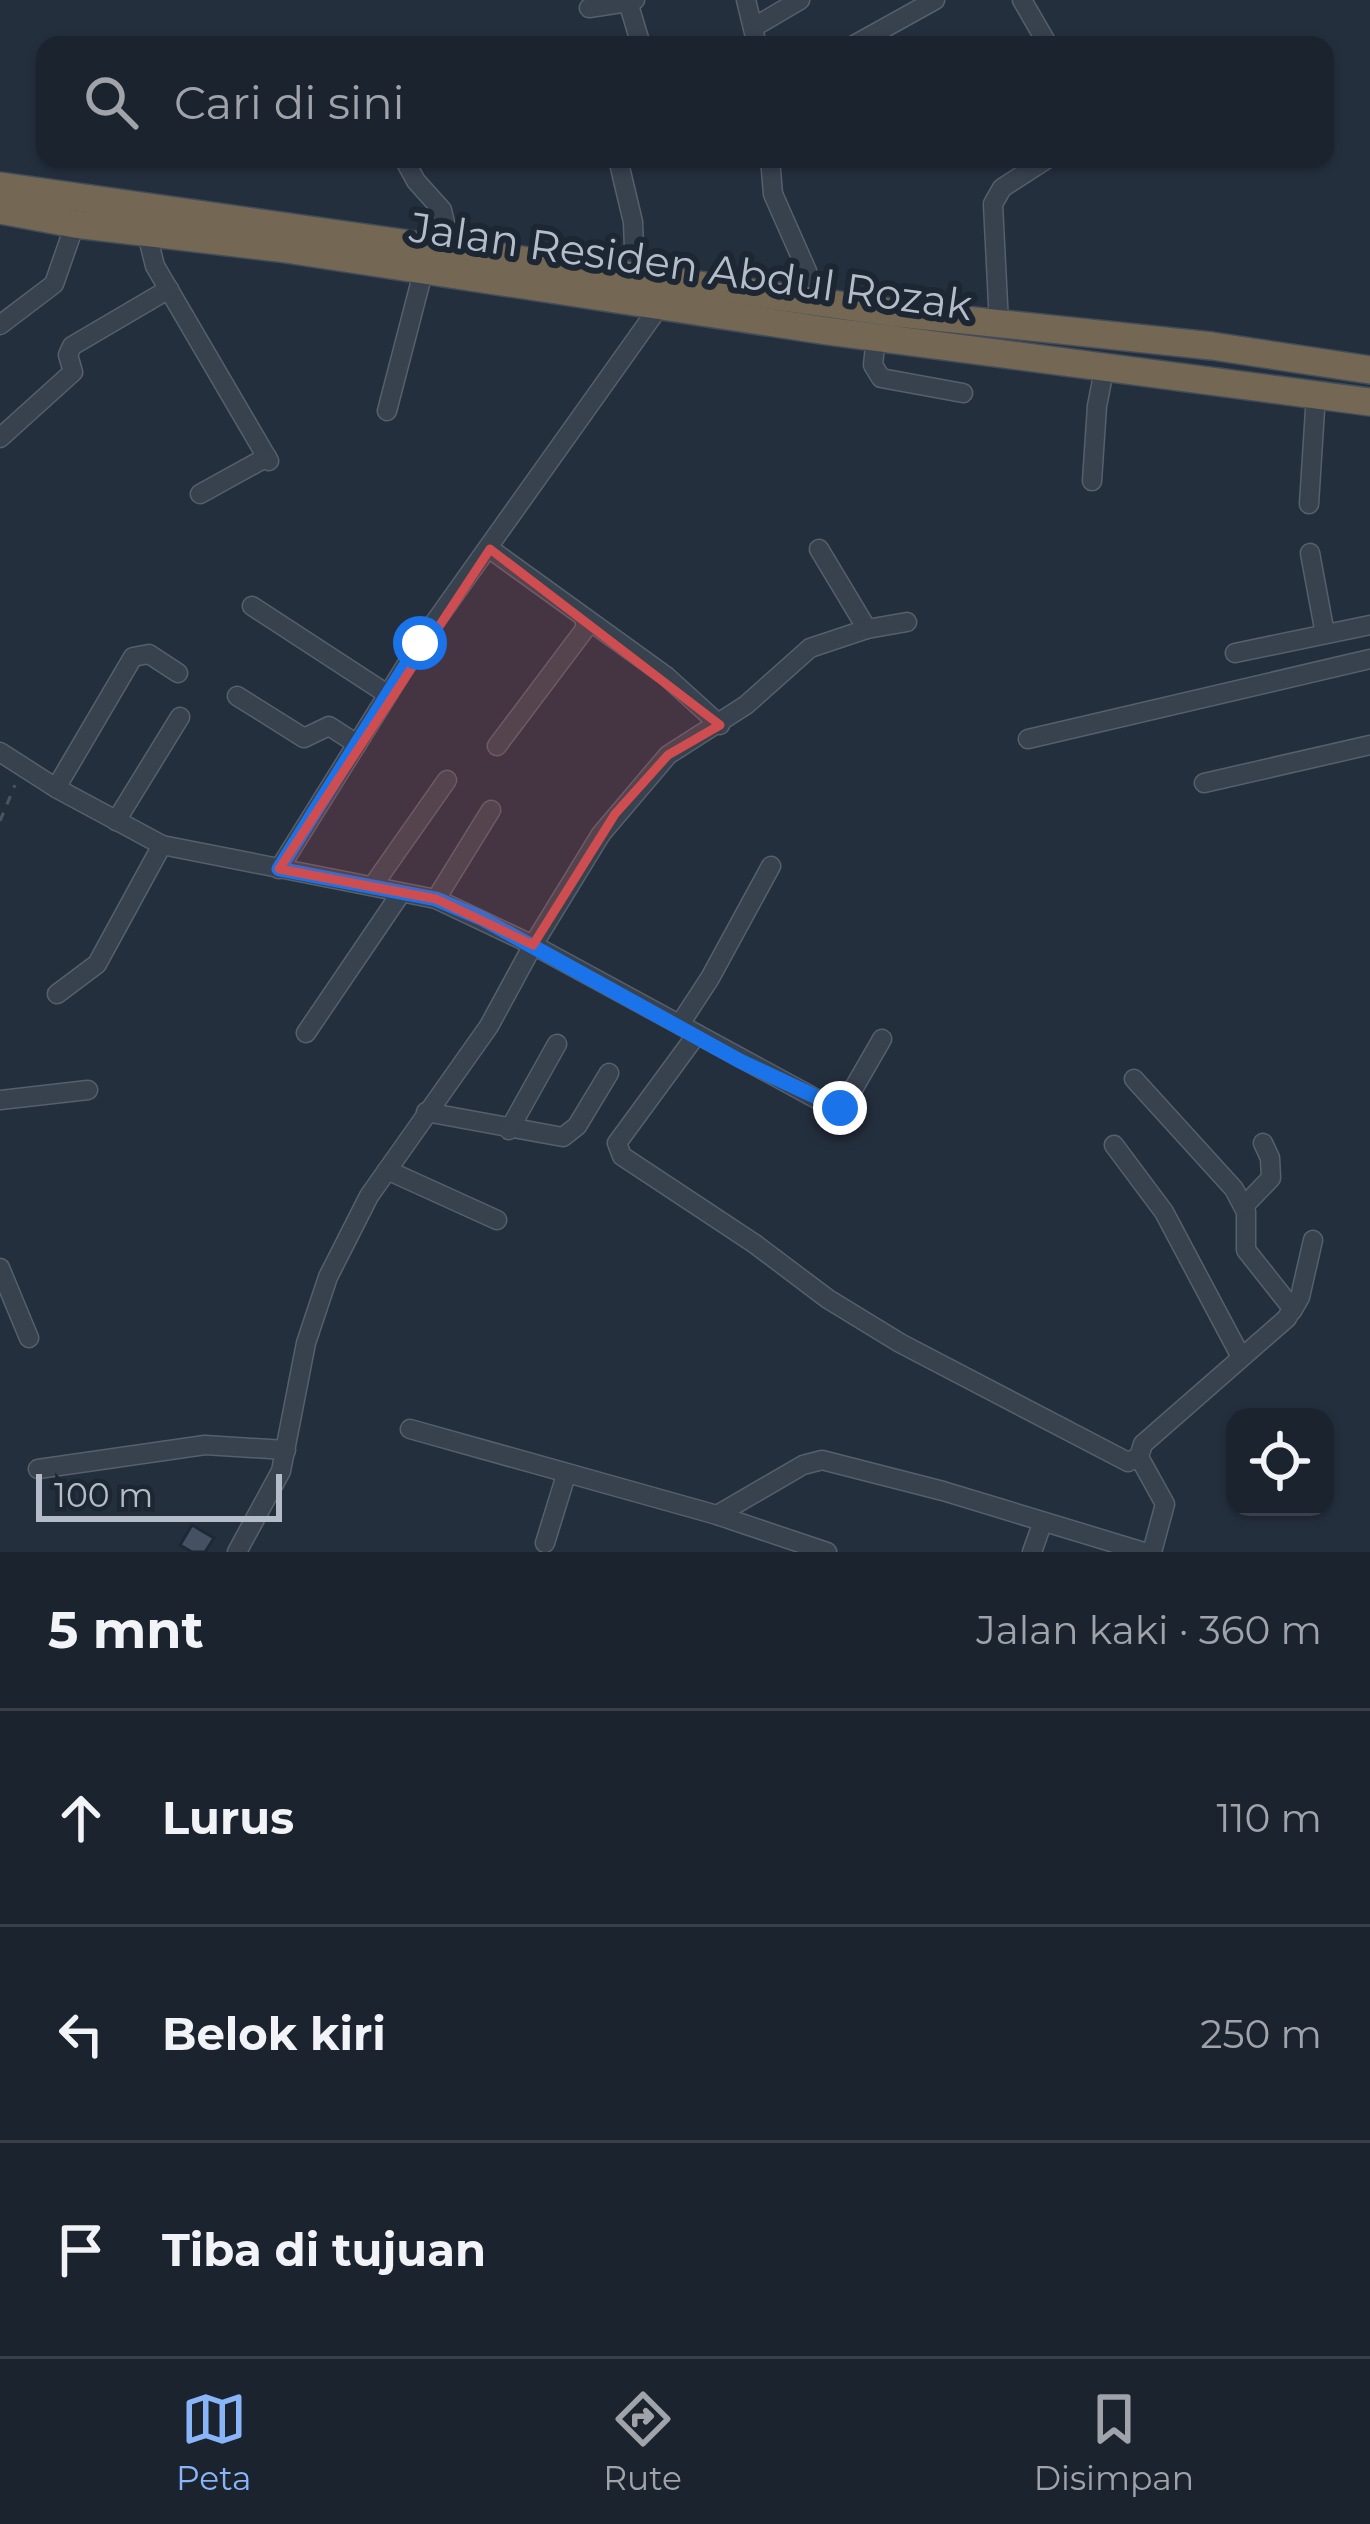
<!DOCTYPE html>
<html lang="id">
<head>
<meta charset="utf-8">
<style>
  body { margin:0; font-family:Montserrat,sans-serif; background:#242b36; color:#f1f3f6 }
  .controls { position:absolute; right:36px; bottom:36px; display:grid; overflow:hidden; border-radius:24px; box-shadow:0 3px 9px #0004 }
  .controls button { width:108px; height:108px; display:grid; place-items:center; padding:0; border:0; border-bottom:3px solid #39404a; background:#1b232e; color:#f1f3f6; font:60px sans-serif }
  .scale { position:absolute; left:36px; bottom:30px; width:246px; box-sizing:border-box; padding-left:12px; border:6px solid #b4bcc9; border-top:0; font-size:33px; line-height:42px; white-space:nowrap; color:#b4bcc9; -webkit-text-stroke:9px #1d2633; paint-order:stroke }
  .stop { position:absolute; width:36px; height:36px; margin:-27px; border:9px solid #1a73e8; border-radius:50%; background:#fff }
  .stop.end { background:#1a73e8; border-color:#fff; box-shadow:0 3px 12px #0008 }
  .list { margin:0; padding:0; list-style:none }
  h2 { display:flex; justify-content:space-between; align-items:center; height:156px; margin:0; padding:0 48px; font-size:51px }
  h2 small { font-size:39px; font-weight:400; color:#a0a4aa }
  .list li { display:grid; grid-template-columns:78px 1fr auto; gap:36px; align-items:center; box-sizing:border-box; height:216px; padding:0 48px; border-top:3px solid #39404a }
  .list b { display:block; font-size:45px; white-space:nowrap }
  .list em { font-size:39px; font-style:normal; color:#a0a4aa }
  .icon { flex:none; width:66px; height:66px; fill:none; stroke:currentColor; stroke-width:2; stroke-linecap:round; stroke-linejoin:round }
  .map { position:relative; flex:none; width:1370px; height:1552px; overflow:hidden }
  .search { position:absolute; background:#1b232e; box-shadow:0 3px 9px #0004; left:36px; right:36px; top:36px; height:132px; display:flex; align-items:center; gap:30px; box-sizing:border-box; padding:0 42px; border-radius:24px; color:#a0a4aa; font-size:45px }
  .sheet { height:804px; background:#1b232e }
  nav { display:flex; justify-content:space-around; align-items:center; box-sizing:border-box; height:168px; border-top:3px solid #39404a; background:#1b232e; font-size:33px; color:#a0a4aa }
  nav a { display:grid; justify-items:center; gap:6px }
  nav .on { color:#8ab4f8 }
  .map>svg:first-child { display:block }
</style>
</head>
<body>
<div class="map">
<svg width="1370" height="1552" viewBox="0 0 1370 1552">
  <rect width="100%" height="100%" fill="#242f3e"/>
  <!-- building -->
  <polygon fill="#455162" stroke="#1f2835" stroke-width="3" points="192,1525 214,1538 205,1552 192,1552 180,1545"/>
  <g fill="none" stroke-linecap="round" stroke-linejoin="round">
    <!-- minor casing -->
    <g stroke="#565f6c" stroke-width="21">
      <g id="minor">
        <polyline points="635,0 628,2 641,45"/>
        <polyline points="746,0 757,45"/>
        <polyline points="1022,0 1048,45"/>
        <polyline points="589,8 628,2"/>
        <polyline points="754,27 800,0"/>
        <polyline points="854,45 935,0"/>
        <polyline points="618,159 633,222 635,274"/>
        <polyline points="770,159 773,194 807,271 810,300"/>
        <polyline points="147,234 155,266 269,461"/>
        <polyline points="999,324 993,204 1002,188 1047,159"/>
        <polyline points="0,325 54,284 75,224"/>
        <polyline points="876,337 873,365 881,378 963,393"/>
        <polyline points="387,411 421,280 445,223 442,210 416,181 404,159"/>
        <polyline points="0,438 73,372 68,355 72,346 169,289"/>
        <polyline points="1092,481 1097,406 1105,365"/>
        <polyline points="200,494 267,457"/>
        <polyline points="1309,504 1316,394"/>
        <polyline points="490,549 666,676 720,725"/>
        <polyline points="819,549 867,629"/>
        <polyline points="1310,553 1325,634"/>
        <polyline points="252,606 387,694"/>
        <polyline points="1235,653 1370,625"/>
        <polyline points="237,696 304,738 329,726 357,744"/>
        <polyline points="1028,739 1370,659"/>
        <polyline points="497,746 585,629 585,619"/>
        <polyline points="0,752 56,788 162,845 436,899 533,945 489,1026 369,1196 328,1277 306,1343 281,1471 237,1552"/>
        <polyline points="1204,783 1370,745"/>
        <polyline points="56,788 133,657 149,654 178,673"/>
        <polyline points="116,821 180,717"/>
        <polyline points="279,869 420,643 659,307"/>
        <polyline points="374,884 447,780"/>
        <polyline points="436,899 491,810"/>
        <polyline points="57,994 97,964 162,845"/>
        <polyline points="680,1024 710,978 771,866"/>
        <polyline points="306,1033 401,893"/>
        <polyline points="697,1034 617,1143 622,1156 755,1244 828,1299 900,1343 1128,1462 1139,1457"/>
        <polyline points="882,1039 844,1105 835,1109 533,945 601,834 668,755 746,705 810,648 867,629 907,622"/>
        <polyline points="1134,1079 1234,1189 1246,1212 1246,1250 1292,1308 1287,1318 1143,1444 1139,1457 1165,1504 1152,1552"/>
        <polyline points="0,1100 88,1090"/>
        <polyline points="426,1112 563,1137 577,1126 609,1073"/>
        <polyline points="509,1130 557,1044"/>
        <polyline points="1114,1145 1164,1212 1241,1357"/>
        <polyline points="387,1170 497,1220"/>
        <polyline points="1244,1206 1271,1178 1270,1158 1263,1143"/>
        <polyline points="0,1268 29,1338"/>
        <polyline points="1292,1311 1300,1297 1313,1240"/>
        <polyline points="410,1429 717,1515 827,1552"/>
        <polyline points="38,1469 205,1445 286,1450"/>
        <polyline points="717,1515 803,1465 822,1460 943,1491 1144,1552"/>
        <polyline points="545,1543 566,1475"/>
        <polyline points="1032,1552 1042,1524"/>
      </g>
    </g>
    <!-- highway casing -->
    <g stroke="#434c59" stroke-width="30">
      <g id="highway">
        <polyline points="0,186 888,312 1212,346 1370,370"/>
        <polyline points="0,210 75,224 279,248 827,331 1370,402"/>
      </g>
    </g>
    <!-- path -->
    <polyline stroke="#44595c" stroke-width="3" stroke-dasharray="9 9" stroke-linecap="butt" points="0,821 15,785"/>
    <!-- minor -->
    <use href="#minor" stroke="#38414e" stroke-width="18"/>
    <!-- highway -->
    <use href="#highway" stroke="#746855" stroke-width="27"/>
  </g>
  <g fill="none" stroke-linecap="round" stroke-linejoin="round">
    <!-- route -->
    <polyline stroke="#1a73e8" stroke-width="15" points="420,643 279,869 436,899 481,918 740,1061 840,1108"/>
  </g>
  <!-- marked area -->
  <path fill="#ce4d50" fill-opacity="0.2" stroke="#ce4d50" stroke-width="9" stroke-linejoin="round" d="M 490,549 L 720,725 L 668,755 L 615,814 L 533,945 L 436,899 L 279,869 Z"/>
  <g text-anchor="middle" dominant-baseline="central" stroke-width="12" stroke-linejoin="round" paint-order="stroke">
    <!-- street labels -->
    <g font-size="42" fill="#b4bcc9" stroke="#1d2633">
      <text transform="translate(691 266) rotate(8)">Jalan Residen Abdul Rozak</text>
    </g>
  </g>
</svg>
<div class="controls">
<button><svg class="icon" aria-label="locate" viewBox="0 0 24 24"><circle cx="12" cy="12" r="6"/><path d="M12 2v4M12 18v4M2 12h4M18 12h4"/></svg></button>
</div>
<div class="scale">100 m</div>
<div class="stop" style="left:420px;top:643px"></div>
<div class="stop end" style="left:840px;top:1108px"></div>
<div class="search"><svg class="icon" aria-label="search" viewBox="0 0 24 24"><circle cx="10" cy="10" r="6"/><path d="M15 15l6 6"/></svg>Cari di sini</div>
</div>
<section class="sheet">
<h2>5 mnt<small>Jalan kaki · 360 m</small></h2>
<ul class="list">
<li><svg class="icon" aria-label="ahead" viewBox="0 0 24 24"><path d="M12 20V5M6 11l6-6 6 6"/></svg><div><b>Lurus</b></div><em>110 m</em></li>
<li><svg class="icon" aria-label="left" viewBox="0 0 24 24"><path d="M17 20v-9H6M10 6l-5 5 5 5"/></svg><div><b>Belok kiri</b></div><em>250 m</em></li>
<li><svg class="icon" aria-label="arrive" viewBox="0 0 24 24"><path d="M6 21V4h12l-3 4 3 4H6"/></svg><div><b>Tiba di tujuan</b></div></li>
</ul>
</section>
<nav>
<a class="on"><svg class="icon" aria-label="map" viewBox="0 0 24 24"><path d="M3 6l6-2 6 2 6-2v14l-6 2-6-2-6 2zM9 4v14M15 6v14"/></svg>Peta</a>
<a><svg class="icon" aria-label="directions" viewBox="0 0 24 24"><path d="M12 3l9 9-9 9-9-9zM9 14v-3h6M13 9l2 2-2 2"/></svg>Rute</a>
<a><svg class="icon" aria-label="saved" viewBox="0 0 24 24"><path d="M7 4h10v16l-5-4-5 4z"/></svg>Disimpan</a>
</nav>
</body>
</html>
